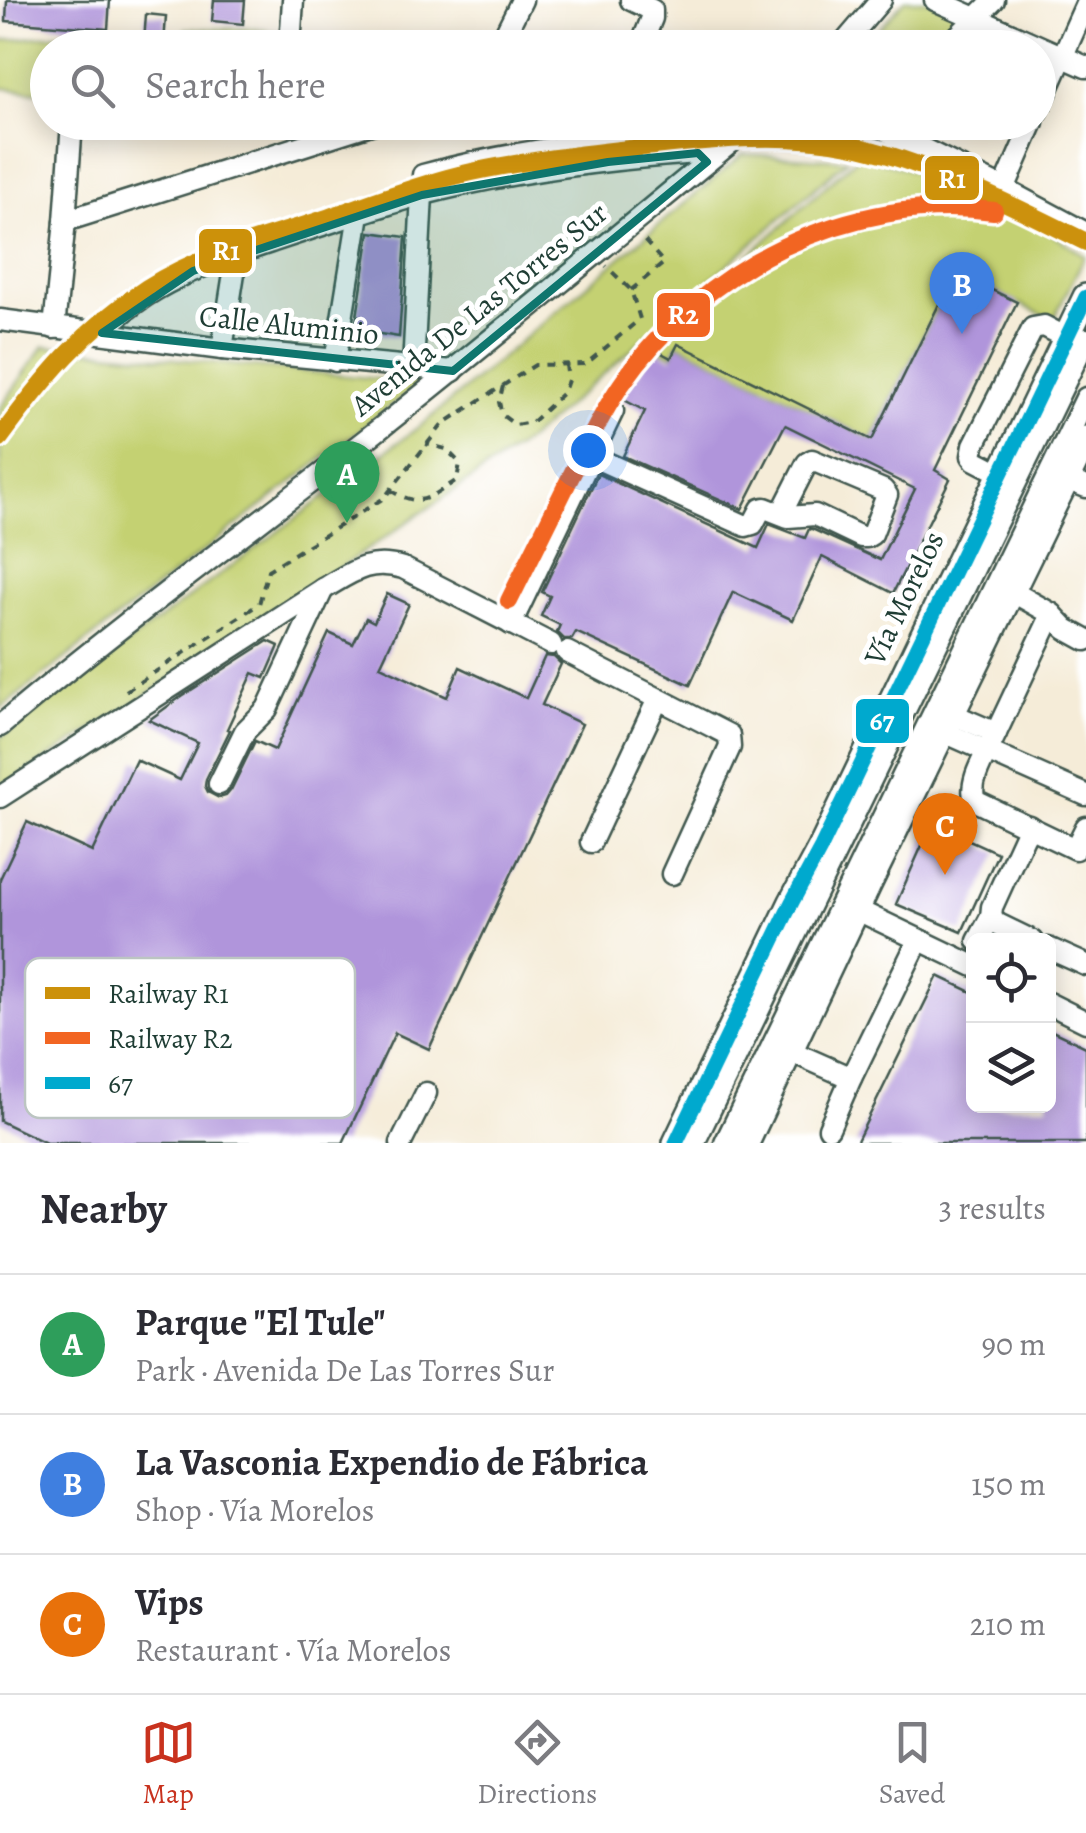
<!DOCTYPE html>
<html lang="en">
<head>
<meta charset="utf-8">
<style>
  body { margin:0; font-family:Alegreya,serif; background:#f2f2f3; color:#2b2b33 }
  .controls { position:absolute; right:30px; bottom:30px; display:grid; overflow:hidden; border-radius:15px; box-shadow:0 5px 25px #0003 }
  .controls button { width:90px; height:90px; display:grid; place-items:center; padding:0; border:0; border-bottom:2px solid #e1e1e2; background:#fff; color:#2b2b33; font:50px sans-serif }
  .you { position:absolute; left:588px; top:450px; width:35px; height:35px; margin:-25px; border:8px solid #fff; border-radius:50%; background:#1a73e8; box-shadow:0 0 0 15px #1a73e833 }
  .badge { display:grid; place-items:center; width:65px; height:65px; border-radius:50%; background:#c8321e; color:#fff; font-size:32px; font-weight:700 }
  .pin { position:absolute; translate:-50% -82px; filter:drop-shadow(0 2px 5px #0008) }
  .pin::after { content:''; position:absolute; top:52px; width:35px; height:30px; background:inherit; clip-path:polygon(0 0,100% 0,50% 100%) }
  .list { margin:0; padding:0; list-style:none }
  h2 { display:flex; justify-content:space-between; align-items:center; height:130px; margin:0; padding:0 40px; font-size:42px }
  h2 small { font-size:32px; font-weight:400; color:#7c7c81 }
  .list li { display:grid; grid-template-columns:65px 1fr auto; gap:30px; align-items:center; box-sizing:border-box; height:140px; padding:0 40px; border-top:2px solid #e1e1e2 }
  .list b { display:block; font-size:38px; white-space:nowrap }
  .list p { margin:0; font-size:32px; white-space:nowrap; color:#7c7c81 }
  .list em { font-size:32px; font-style:normal; color:#7c7c81 }
  .icon { flex:none; width:55px; height:55px; fill:none; stroke:currentColor; stroke-width:2; stroke-linecap:round; stroke-linejoin:round }
  .map { position:relative; flex:none; width:1086px; height:1143px; overflow:hidden }
  .search { position:absolute; background:#fff; box-shadow:0 5px 25px #0003; left:30px; right:30px; top:30px; height:110px; display:flex; align-items:center; gap:25px; box-sizing:border-box; padding:0 35px; border-radius:55px; color:#7c7c81; font-size:38px }
  .sheet { height:550px; background:#fff }
  nav { display:flex; justify-content:space-around; align-items:center; box-sizing:border-box; height:140px; border-top:2px solid #e1e1e2; background:#fff; font-size:28px; color:#7c7c81 }
  nav a { display:grid; justify-items:center; gap:5px }
  nav .on { color:#c8321e }
  .map>svg:first-child { display:block }
</style>
</head>
<body>
<div class="map">
<svg width="1086" height="1143" viewBox="0 0 1086 1143">
  <rect width="100%" height="100%" fill="#fff"/>
  <filter id="ink" filterUnits="userSpaceOnUse"><feTurbulence type="fractalNoise" baseFrequency=".01" numOctaves="2"/><feDisplacementMap in="SourceGraphic" scale="20" xChannelSelector="R" yChannelSelector="G"/><feConvolveMatrix kernelMatrix="1 2 1 2 8 2 1 2 1" color-interpolation-filters="sRGB"/></filter>
  <filter id="wash" filterUnits="userSpaceOnUse"><feTurbulence type="fractalNoise" baseFrequency=".0048" numOctaves="4" result="noise"/><feDisplacementMap in="SourceGraphic" scale="40" xChannelSelector="R" yChannelSelector="G"/><feGaussianBlur stdDeviation="2.25" result="paint"/><feColorMatrix in="noise" values="0 0 0 0 0 0 0 0 0 0 0 0 0 0 0 0 0 1.4 0 .05"/><feComposite in="paint" operator="in"/></filter>
  <g filter="url(#wash)">
    <rect width="100%" height="100%" fill="#f5ecd8"/>
    <!-- green -->
    <g fill="#c4d172" stroke="#728753" stroke-width="2.5">
      <polygon points="905,0 971,0 926,47 861,48"/>
      <polygon points="186,29 250,29 407,47 170,48"/>
      <polygon points="76,32 114,46 154,47 48,48 47,93 0,88 0,41"/>
      <polygon points="743,154 847,160 527,441 284,606 0,789 0,738 424,423"/>
      <polygon points="860,155 992,194 1085,256 1053,320 955,272 872,440 678,344 672,355 650,345"/>
      <polygon points="44,346 420,383 0,709 0,408"/>
    </g>
    <g id="blocks">
      <!-- building -->
      <g fill="#b095db">
        <polygon points="7,0 110,0 108,29 6,21"/>
        <polygon points="214,0 245,0 243,24 212,21"/>
        <polygon points="146,14 166,16 164,44 144,43"/>
        <polygon points="370,232 406,237 399,337 355,330"/>
        <polygon points="955,272 1017,302 935,470 950,479 893,593 822,557 793,620 733,592 690,685 576,632 572,639 564,639 557,632 560,625 541,616 550,596 542,592 598,474 758,548 769,524 805,538 809,529 812,529 880,560 915,489 785,425 742,509 623,456 645,411 613,394 626,370 637,376 652,348 671,358 678,344 872,440"/>
        <polygon points="387,594 409,604 380,666 447,697 460,667 526,698 545,656 554,657 561,664 542,705 582,724 429,1049 395,1033 343,1143 46,1143 0,1121 0,879 27,822 92,852 136,760 180,780 198,743 149,720 182,696 268,641 279,646 265,678 253,673 227,729 230,730 206,779 205,786 208,792 219,798 226,796 231,790 255,741 275,750 329,633 353,644 366,618 374,622"/>
        <polygon points="932,823 998,853 962,932 896,904"/>
        <polygon points="938,976 974,993 974,1106 1048,1106 1048,1029 1086,1047 1086,1143 856,1143"/>
      </g>
    </g>
  </g>
  <g filter="url(#ink)">
    <use href="#blocks" fill-opacity="0" stroke="#3f574d" stroke-width="2.5"/>
    <g fill="none" stroke-linecap="round" stroke-linejoin="round">
      <!-- minor casing -->
      <g stroke="#3f574d" stroke-width="25">
        <g id="minor">
          <polyline points="631,0 652,10 652,18 640,48"/>
          <polyline points="935,0 1086,67"/>
          <polyline points="291,31 293,0"/>
          <polyline points="502,48 505,34 522,0"/>
          <polyline points="840,48 881,0"/>
          <polyline points="946,48 994,0"/>
          <polyline points="1038,111 1086,4"/>
          <polyline points="869,122 1004,189 1086,233"/>
          <polyline points="1004,189 1033,122"/>
          <polyline points="65,221 377,122"/>
          <polyline points="0,320 222,349 453,371"/>
          <polyline points="54,328 65,221 72,122"/>
          <path d="M 102,333 C 145,283 214,261 274,241 C 322,225 371,209 420,195 C 507,172 608,159 698,153 L 707,162"/>
          <polyline points="222,349 237,254"/>
          <polyline points="335,361 359,214"/>
          <path d="M 413,368 L 423,175 C 548,141 679,134 808,122"/>
          <polyline points="591,456 746,526 753,524 761,509 765,508 788,517 815,515 861,537 867,537 872,534 887,495 883,490 812,460 807,463 781,514"/>
          <polyline points="1000,473 975,460 972,456 974,445 1033,328 1044,326 1065,337"/>
          <polyline points="1066,479 1086,487"/>
          <polyline points="1013,592 1052,614"/>
          <polyline points="511,624 613,411"/>
          <polyline points="567,652 729,735 730,747 672,874"/>
          <polyline points="952,714 996,733 1052,614 1066,629 1086,640"/>
          <path d="M 0,726 C 118,626 243,535 364,441 C 490,342 612,240 735,139 L 759,122"/>
          <polyline points="944,732 1086,795"/>
          <path d="M 996,733 C 988,752 967,781 975,801 L 1075,849 L 1086,827"/>
          <polyline points="219,784 245,731 267,709 323,589"/>
          <path d="M 0,797 L 323,589 C 352,572 368,558 403,568 L 551,644"/>
          <polyline points="591,842 658,699"/>
          <polyline points="845,904 974,966"/>
          <polyline points="991,917 998,924 1033,941"/>
          <polyline points="978,941 991,917 992,907 1029,826"/>
          <polyline points="1048,948 1086,965"/>
          <polyline points="1048,1003 1086,1022"/>
          <polyline points="790,1051 851,1078"/>
          <polyline points="829,1128 851,1078 918,941"/>
          <polyline points="401,1143 426,1093"/>
          <polyline points="694,1143 1086,339"/>
          <polyline points="725,1143 1086,398"/>
        </g>
      </g>
      <!-- major casing -->
      <g stroke="#3f574d" stroke-width="30">
        <g id="major">
          <polyline points="676,1143 792,902 821,848 1086,297"/>
          <polyline points="746,1143 868,885 1086,439"/>
        </g>
      </g>
      <!-- path -->
      <g stroke="#3f574d" stroke-width="4" stroke-dasharray="8 8" stroke-linecap="butt">
        <polyline points="631,290 664,263 643,239"/>
        <polyline points="503,386 499,402 502,415 515,425 532,422 564,392 568,380 566,365"/>
        <path d="M 390,490 C 421,509 429,498 457,480 L 460,463 L 446,449 L 426,444"/>
        <polyline points="126,691 259,604 268,570 384,498 443,424 535,365 586,364 640,319 631,290 606,266"/>
      </g>
      <!-- minor -->
      <use href="#minor" stroke="#fff" stroke-width="20"/>
      <!-- major -->
      <use href="#major" stroke="#fff" stroke-width="25"/>
      <!-- bus-1 casing -->
      <g stroke="#fff" stroke-width="22">
        <polyline id="bus-1" points="676,1143 792,902 821,848 1086,297"/>
      </g>
      <!-- bus-1 -->
      <use href="#bus-1" stroke="#00a9ce" stroke-width="15"/>
      <!-- rail-1 casing -->
      <g stroke="#fff" stroke-width="25">
        <path id="rail-1" d="M 0,438 C 44,378 84,329 147,288 C 199,255 258,240 315,222 C 363,206 410,187 459,175 C 523,160 588,154 653,146 C 718,139 784,132 849,145 C 926,160 1015,207 1086,242"/>
      </g>
      <!-- rail-2 casing -->
      <g stroke="#fff" stroke-width="25">
        <path id="rail-2" d="M 509,601 C 529,560 550,519 570,478 C 586,447 601,414 621,385 C 702,267 850,192 994,211"/>
      </g>
      <!-- rail-1 -->
      <use href="#rail-1" stroke="#cc910a" stroke-width="18"/>
      <!-- rail-2 -->
      <use href="#rail-2" stroke="#f26522" stroke-width="18"/>
    </g>
  </g>
  <!-- marked area -->
  <path fill="#0f766e" fill-opacity="0.2" stroke="#0f766e" stroke-width="8" stroke-linejoin="round" d="M 698,153 L 707,162 L 453,371 L 102,333 L 193,271 L 422,195 L 608,162 Z"/>
  <g text-anchor="middle" dominant-baseline="central" stroke-width="10" stroke-linejoin="round" paint-order="stroke">
    <!-- street labels -->
    <g font-size="30" fill="#1f3d34" stroke="#fff">
      <text transform="translate(479 309) rotate(-39)">Avenida De Las Torres Sur</text>
      <text transform="translate(289 325) rotate(6)">Calle Aluminio</text>
      <text transform="translate(904 598) rotate(-64)">Vía Morelos</text>
    </g>
  </g>
  <!-- legend -->
  <rect x="25" y="958" width="330" height="160" rx="15" fill="#fff" stroke="#bcc5c2" stroke-width="2.5"/>
  <rect x="45" y="987" width="45" height="12" fill="#cc910a"/>
  <rect x="45" y="1032" width="45" height="12" fill="#f26522"/>
  <rect x="45" y="1077" width="45" height="12" fill="#00a9ce"/>
  <g font-size="28" fill="#1f3d34">
    <text x="108" y="1003">Railway R1</text>
    <text x="108" y="1048">Railway R2</text>
    <text x="108" y="1093">67</text>
  </g>
  <g stroke="#fff" stroke-width="4">
    <rect x="923" y="154" width="58" height="48" rx="10" fill="#cc910a"/>
    <rect x="197" y="227" width="57" height="48" rx="10" fill="#cc910a"/>
    <rect x="655" y="291" width="57" height="48" rx="10" fill="#f26522"/>
    <rect x="854" y="697" width="57" height="48" rx="10" fill="#00a9ce"/>
  </g>
  <g font-size="28" text-anchor="middle" font-weight="bold" fill="#fff">
    <text x="952" y="188">R1</text>
    <text x="226" y="260">R1</text>
    <text x="683" y="324">R2</text>
    <text x="882" y="730">67</text>
  </g>
</svg>
<div class="controls">
<button><svg class="icon" aria-label="locate" viewBox="0 0 24 24"><circle cx="12" cy="12" r="6"/><path d="M12 2v4M12 18v4M2 12h4M18 12h4"/></svg></button>
<button><svg class="icon" aria-label="layers" viewBox="0 0 24 24"><path d="M12 4l9 5-9 5-9-5zM3 14l9 5 9-5"/></svg></button>
</div>
<div class="you"></div>
<div class="pin badge" style="left:347px;top:523px;background:#2e9e5b">A</div>
<div class="pin badge" style="left:962px;top:334px;background:#3f7fe0">B</div>
<div class="pin badge" style="left:945px;top:875px;background:#e8710a">C</div>
<div class="search"><svg class="icon" aria-label="search" viewBox="0 0 24 24"><circle cx="10" cy="10" r="6"/><path d="M15 15l6 6"/></svg>Search here</div>
</div>
<section class="sheet">
<h2>Nearby<small>3 results</small></h2>
<ul class="list">
<li><span class="badge" style="background:#2e9e5b">A</span><div><b>Parque &quot;El Tule&quot;</b><p>Park · Avenida De Las Torres Sur</p></div><em>90 m</em></li>
<li><span class="badge" style="background:#3f7fe0">B</span><div><b>La Vasconia Expendio de Fábrica</b><p>Shop · Vía Morelos</p></div><em>150 m</em></li>
<li><span class="badge" style="background:#e8710a">C</span><div><b>Vips</b><p>Restaurant · Vía Morelos</p></div><em>210 m</em></li>
</ul>
</section>
<nav>
<a class="on"><svg class="icon" aria-label="map" viewBox="0 0 24 24"><path d="M3 6l6-2 6 2 6-2v14l-6 2-6-2-6 2zM9 4v14M15 6v14"/></svg>Map</a>
<a><svg class="icon" aria-label="directions" viewBox="0 0 24 24"><path d="M12 3l9 9-9 9-9-9zM9 14v-3h6M13 9l2 2-2 2"/></svg>Directions</a>
<a><svg class="icon" aria-label="saved" viewBox="0 0 24 24"><path d="M7 4h10v16l-5-4-5 4z"/></svg>Saved</a>
</nav>
</body>
</html>
